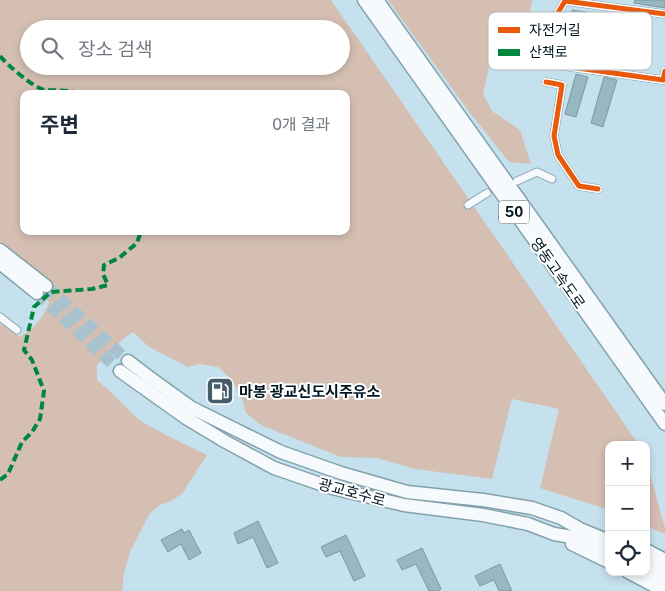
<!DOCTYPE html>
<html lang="ko">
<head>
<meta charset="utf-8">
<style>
  body { margin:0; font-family:"Public Sans","Noto Sans KR",sans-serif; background:#f6f6f7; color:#1f2937 }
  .controls { position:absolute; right:15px; bottom:15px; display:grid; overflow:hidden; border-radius:10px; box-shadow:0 2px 8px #0003 }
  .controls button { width:45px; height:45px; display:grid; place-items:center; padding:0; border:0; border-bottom:1px solid #e0e1e3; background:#fff; color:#1f2937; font:25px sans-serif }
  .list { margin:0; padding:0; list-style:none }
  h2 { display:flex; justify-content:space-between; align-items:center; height:65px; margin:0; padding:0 20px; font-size:21px }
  h2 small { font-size:16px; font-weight:400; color:#747a83 }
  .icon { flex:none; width:28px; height:28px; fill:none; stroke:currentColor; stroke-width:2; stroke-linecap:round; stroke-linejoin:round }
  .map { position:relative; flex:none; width:665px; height:591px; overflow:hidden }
  .search { position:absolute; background:#fff; box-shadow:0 2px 8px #0003; left:20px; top:20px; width:330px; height:55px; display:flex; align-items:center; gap:12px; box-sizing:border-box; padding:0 18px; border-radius:28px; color:#747a83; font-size:19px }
  .panel { position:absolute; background:#fff; box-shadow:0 2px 8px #0003; left:20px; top:90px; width:330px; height:145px; border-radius:10px }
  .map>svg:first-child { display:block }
</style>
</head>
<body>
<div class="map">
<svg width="665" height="591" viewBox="0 0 665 591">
  <rect width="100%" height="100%" fill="#c6e1ee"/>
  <!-- green -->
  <g fill="#d5bfb3" fill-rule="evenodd">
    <path d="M 0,0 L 331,0 L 639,445 L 609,445 L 609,510 L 540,488 L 559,409 L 512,399 L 492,479 L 415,469 L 377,458 L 341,457 L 261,425 L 246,413 L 241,396 L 232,380 L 218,367 L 200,364 L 188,367 L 149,347 L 133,332 L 124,338 L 97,365 L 97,380 L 113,394 L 139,420 L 164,434 L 207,455 L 182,494 L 171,501 L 160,505 L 150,513 L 130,552 L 124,574 L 122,591 L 0,591 L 0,325 L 7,326 L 20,337 C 36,326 40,322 49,303 L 37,273 L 0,242 ZM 29,29 L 341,29 L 341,66 L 29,66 ZM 24,94 L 346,94 L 346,231 L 24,231 Z"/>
    <polygon points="388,0 532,0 524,50 492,53 483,94 492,111 520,130 531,164 509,162 470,113"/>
    <polygon points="646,460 665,528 665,534 646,526"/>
  </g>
  <!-- building -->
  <g fill="#97b8c1" stroke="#7c98a0">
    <polygon points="635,0 665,0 665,8 634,3"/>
    <polygon points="572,10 593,13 587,62 565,59"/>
    <polygon points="576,74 588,77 576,117 565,114"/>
    <polygon points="604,77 617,80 603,127 591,123"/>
    <polygon points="258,521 278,563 267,568 253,537 238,544 234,533"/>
    <polygon points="182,529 184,533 189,530 201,553 189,560 181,544 168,552 161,540"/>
    <polygon points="346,535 365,576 354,581 340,551 326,557 321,547"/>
    <polygon points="422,548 441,589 438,591 429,591 416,564 402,570 397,560"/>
    <polygon points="500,564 512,591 499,591 494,580 480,586 475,576"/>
  </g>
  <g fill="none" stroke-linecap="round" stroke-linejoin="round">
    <!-- highway-tunnel -->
    <g stroke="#a8c3cf" stroke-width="12" stroke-dasharray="12 6" stroke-linecap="butt">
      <polyline points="46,286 128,361"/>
      <polyline points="37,293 120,371"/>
    </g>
    <!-- street casing -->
    <g stroke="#82a1ad" stroke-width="9">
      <g id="street">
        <polyline points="665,14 565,1 556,16 549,64 663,80 665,71"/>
        <polyline points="546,82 562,85 554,136 558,155 579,186 598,189"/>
        <polyline points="517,181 537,172 552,179"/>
        <polyline points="468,205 487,193"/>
        <polyline points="0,317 17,330"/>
      </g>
    </g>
    <!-- highway casing -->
    <g stroke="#82a1ad" stroke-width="15">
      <g id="highway">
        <polyline points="364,0 665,424"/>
        <polyline points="377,0 665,404"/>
        <polyline points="0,250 46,286"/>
        <polyline points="0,263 37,293"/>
        <polyline points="128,361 149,377 192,408 281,452 341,473 407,492 483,500 532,508 561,518 580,529 609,541"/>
        <polyline points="120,371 186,418 226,442 274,468 332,488 404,505 483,515 528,524 554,534 578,538 609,552"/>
        <polyline points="572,544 609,562"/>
        <polyline points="646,550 665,560"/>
        <polyline points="646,560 665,570"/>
        <polyline points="646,571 665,581"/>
        <polyline points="628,572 664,591"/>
      </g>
    </g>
    <!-- street -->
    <use href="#street" stroke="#f6fafc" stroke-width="7"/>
    <!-- highway -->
    <use href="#highway" stroke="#f6fafc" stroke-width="12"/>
    <!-- quiet -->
    <g stroke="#00873e" stroke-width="4" stroke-dasharray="8 4" stroke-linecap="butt">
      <path d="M 0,56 C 7,65 34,88 45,90 C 57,91 69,89 80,94"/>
      <polyline points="0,480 8,474 22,442 32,432 40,419 44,391 32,360 24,350 34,307 51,292 92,289 108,285 103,274 104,265 119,258 137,243 141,231"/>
    </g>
    <!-- cycleway casing -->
    <g stroke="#fff" stroke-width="8">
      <g id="cycleway">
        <polyline points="665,14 565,1 556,16 549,64 663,80 665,71"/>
        <polyline points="546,82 562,85 554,136 558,155 579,186 598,189"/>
      </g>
    </g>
    <!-- cycleway -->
    <use href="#cycleway" stroke="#e8590c" stroke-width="5"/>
  </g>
  <!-- icons -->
  <defs>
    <g id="fuel-square" transform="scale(1.4375)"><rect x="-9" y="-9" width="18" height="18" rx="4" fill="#455e69" stroke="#fff"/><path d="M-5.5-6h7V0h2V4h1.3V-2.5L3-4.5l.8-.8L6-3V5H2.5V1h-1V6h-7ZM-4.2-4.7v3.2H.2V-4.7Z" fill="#fff"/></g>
  </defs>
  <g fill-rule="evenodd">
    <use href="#fuel-square" x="220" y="391"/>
  </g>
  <g text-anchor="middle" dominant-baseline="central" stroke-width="4" stroke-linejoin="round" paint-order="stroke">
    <!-- shield labels -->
    <rect fill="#fff" stroke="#4c5d64" stroke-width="1" x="499" y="200.5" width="30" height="23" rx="4"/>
    <g font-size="14" font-weight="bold" fill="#001722">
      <text x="514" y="212">50</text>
    </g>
    <!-- street labels -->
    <g font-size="15" fill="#001722" stroke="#fff">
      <text transform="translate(558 273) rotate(55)">영동고속도로</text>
      <text transform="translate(352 492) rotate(15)">광교호수로</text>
    </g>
    <!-- poi labels -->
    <g font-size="15" font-weight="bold" fill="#001722" stroke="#fff" text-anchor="start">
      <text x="239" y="391">마봉 광교신도시주유소</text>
    </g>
  </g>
  <!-- legend -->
  <rect x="488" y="12" width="164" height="58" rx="8" fill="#fff" stroke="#b2b9bd" stroke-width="1"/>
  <rect x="498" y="27" width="22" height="6" fill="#e8590c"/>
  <rect x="498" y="49" width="22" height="7" fill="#00873e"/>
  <g font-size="14" fill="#001722">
    <text x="529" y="35">자전거길</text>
    <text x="529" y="57">산책로</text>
  </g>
</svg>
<div class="controls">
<button>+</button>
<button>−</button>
<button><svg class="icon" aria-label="locate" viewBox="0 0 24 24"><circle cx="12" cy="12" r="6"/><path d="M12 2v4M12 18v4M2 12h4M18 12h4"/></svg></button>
</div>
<div class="search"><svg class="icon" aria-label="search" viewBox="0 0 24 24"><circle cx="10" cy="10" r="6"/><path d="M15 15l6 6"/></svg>장소 검색</div>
<section class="panel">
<h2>주변<small>0개 결과</small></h2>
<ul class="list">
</ul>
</section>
</div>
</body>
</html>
